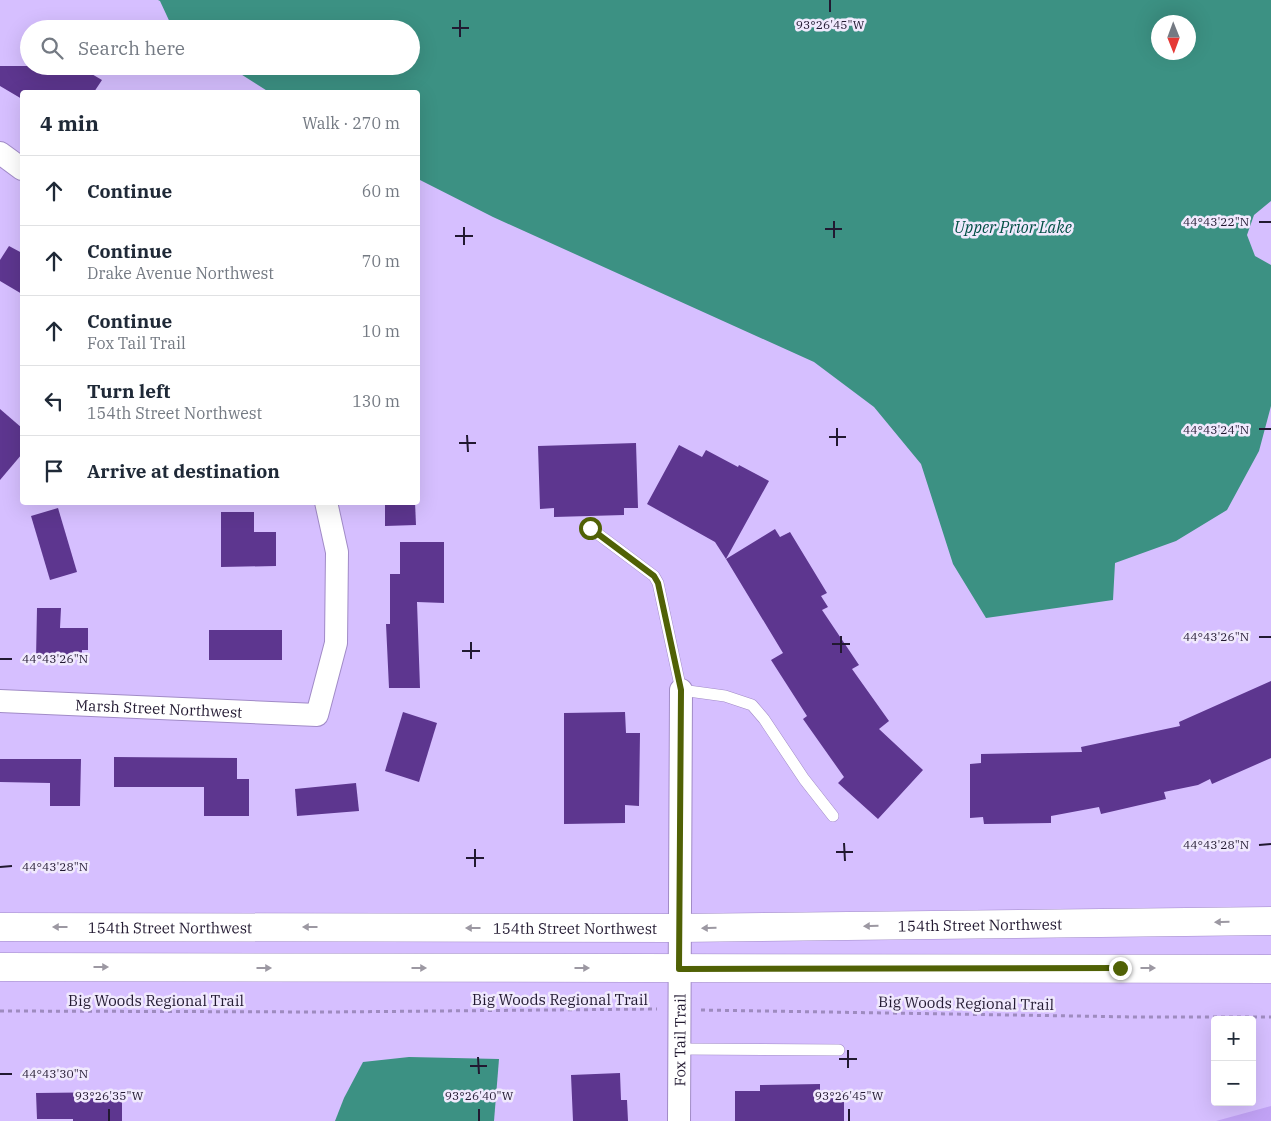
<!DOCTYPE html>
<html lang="en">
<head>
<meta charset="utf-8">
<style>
  body { margin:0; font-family:"IBM Plex Serif",serif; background:#f6f6f7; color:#1f2937 }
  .controls { position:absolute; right:15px; bottom:15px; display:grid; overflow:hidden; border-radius:5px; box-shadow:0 5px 20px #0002 }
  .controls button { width:45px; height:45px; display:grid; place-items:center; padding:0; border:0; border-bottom:1px solid #e0e1e3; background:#fff; color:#1f2937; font:25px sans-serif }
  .compass { position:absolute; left:1151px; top:15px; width:45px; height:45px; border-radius:50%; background:#fff; box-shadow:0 5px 20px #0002; rotate:179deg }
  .stop { position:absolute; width:15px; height:15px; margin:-11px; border:4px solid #506105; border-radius:50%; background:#fff }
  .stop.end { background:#506105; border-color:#fff; box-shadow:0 1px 5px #0008 }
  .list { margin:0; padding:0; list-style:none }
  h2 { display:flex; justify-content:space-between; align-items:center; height:65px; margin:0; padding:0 20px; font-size:21px }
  h2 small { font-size:16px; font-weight:400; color:#747a83 }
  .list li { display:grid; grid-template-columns:32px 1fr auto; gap:15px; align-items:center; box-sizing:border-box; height:70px; padding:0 20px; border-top:1px solid #e0e1e3 }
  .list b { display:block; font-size:19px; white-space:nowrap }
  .list p { margin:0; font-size:16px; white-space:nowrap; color:#747a83 }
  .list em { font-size:16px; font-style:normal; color:#747a83 }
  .icon { flex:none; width:28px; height:28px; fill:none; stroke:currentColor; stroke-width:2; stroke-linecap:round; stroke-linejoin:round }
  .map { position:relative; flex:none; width:1271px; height:1121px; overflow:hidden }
  .search { position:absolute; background:#fff; box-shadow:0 5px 20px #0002; left:20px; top:20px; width:400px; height:55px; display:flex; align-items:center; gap:12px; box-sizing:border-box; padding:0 18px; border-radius:28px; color:#747a83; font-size:19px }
  .panel { position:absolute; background:#fff; box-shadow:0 5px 20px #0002; left:20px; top:90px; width:400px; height:415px; border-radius:5px }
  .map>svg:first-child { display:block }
</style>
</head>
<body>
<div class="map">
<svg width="1271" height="1121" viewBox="0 0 1271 1121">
  <rect width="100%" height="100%" fill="#d6bfff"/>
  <!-- green -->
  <polygon fill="#c1a2f5" points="1271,1106 1271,1121 1216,1121"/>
  <!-- water -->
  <g fill="#3c9183" fill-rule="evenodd">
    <path d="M 158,0 L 1271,0 L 1271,201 L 1254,215 L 1247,235 L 1255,256 L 1271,265 L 1271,406 L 1259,451 L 1227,510 L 1176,541 L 1115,563 L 1113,600 L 986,618 L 953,564 L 921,464 L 874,407 L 814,362 L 493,217 L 418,179 L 418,92 L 269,92 L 228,66 L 411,66 L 411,29 L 173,29 L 160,1 ZM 1158,22 L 1188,22 L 1188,52 L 1158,52 Z"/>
    <polygon points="409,1057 499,1059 494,1121 335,1121 344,1098 363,1062"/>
  </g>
  <!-- building -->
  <g fill="#5d368f">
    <polygon points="0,66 78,66 102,80 94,92 22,92 22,99 0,86"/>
    <polygon points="9,246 22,253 22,294 0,281 0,260"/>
    <polygon points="0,409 22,428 22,454 0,480"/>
    <polygon points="636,443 638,508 624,508 624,515 554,517 554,508 540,509 538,446"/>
    <polygon points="679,445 702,457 706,450 738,467 739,465 769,481 726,559 715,542 647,504"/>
    <polygon points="385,502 415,502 416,525 385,526"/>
    <polygon points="58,508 77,572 50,580 31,516"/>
    <polygon points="221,512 254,512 254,532 276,532 276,566 221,567"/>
    <polygon points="775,529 780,537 790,532 827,593 821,596 828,607 822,610 859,665 852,669 889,721 879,729 923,770 878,819 838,783 844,777 803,719 807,716 771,660 783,653 726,559"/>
    <polygon points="400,542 444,542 444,603 417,602 420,688 389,688 386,624 390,624 390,574 400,574"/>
    <polygon points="37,608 61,608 60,628 88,628 88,650 82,650 82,659 36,659"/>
    <rect x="209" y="630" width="73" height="30"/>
    <polygon points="1271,681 1271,758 1212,784 1210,779 1198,785 1164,792 1166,799 1101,814 1099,807 1051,816 1051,823 984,824 983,817 970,818 970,764 981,763 981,754 1082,752 1081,747 1180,726 1179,722"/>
    <polygon points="403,712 437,723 419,782 385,771"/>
    <polygon points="625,712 626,733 640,733 639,806 625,805 625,823 564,824 564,713"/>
    <polygon points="114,757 237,758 237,779 249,779 249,816 204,816 204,787 114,787"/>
    <polygon points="0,759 81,759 80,806 50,806 50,783 0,782"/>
    <polygon points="356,783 359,811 297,816 295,789"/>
    <polygon points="620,1073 621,1100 627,1100 628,1121 573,1121 571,1075"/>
    <polygon points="820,1084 820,1091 844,1091 844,1121 735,1121 735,1091 760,1091 760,1085"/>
    <polygon points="122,1092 122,1121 73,1121 73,1119 37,1119 36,1093"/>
  </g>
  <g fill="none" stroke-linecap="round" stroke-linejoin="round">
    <!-- service casing -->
    <g stroke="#a18bc7" stroke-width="12">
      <g id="service">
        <polyline points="590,528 654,576 658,583 681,690 725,696 752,705 764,719 804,779 833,816"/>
        <polyline points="679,1049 839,1050"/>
      </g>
    </g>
    <!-- minor casing -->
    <g stroke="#a18bc7" stroke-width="24">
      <g id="minor">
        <polyline points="0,153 22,169"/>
        <path id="s1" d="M 0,701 L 317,715 L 336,643 L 337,552 L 326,502"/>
        <path id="s2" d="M 679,1121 L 681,690"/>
      </g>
    </g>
    <!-- tertiary casing -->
    <g stroke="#a18bc7" stroke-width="29">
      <g id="tertiary">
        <path id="s3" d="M 0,927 L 679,928 L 1271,921"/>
        <polyline points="0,967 1271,969"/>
      </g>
    </g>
    <!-- path -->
    <g stroke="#9e8bbf" stroke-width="3" stroke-dasharray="4 4" stroke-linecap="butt">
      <polyline points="701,1010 1136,1017 1271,1017"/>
      <polyline points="0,1011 328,1012 657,1009"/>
    </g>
    <!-- service -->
    <use href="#service" stroke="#fff" stroke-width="11"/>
    <!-- minor -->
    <use href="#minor" stroke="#fff" stroke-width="22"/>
    <!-- tertiary -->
    <use href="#tertiary" stroke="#fff" stroke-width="28"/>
  </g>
  <!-- one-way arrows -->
  <defs><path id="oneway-solid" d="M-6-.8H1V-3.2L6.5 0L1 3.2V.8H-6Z" transform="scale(1.25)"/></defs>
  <g fill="#9c98a2">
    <use href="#oneway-solid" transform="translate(1222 922) rotate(179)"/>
    <use href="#oneway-solid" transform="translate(871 926) rotate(179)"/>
    <use href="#oneway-solid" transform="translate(60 927) rotate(-180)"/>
    <use href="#oneway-solid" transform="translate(310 927) rotate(-180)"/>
    <use href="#oneway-solid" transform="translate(473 928) rotate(-180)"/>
    <use href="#oneway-solid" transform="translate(709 928) rotate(179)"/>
    <use href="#oneway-solid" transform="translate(101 967)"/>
    <use href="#oneway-solid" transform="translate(264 968)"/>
    <use href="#oneway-solid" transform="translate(419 968)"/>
    <use href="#oneway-solid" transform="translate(582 968)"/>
    <use href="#oneway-solid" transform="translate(1148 968)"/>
  </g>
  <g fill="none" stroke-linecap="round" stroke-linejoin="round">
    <!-- route -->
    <polyline stroke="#506105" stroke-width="6" points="590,528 654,576 658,583 681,690 679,969 1120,968"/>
  </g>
  <!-- ticks -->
  <path fill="none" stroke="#221931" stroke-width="2" d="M 830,0 L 830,12M 460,20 L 460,37M 452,28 L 469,28M 834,221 L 834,238M 1259,222 L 1271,222M 464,227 L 464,245M 825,229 L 842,229M 455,236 L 473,236M 837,428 L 837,446M 1259,429 L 1271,429M 467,435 L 468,452M 829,437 L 846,437M 459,443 L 476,443M 841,636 L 841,653M 1259,637 L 1271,637M 471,642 L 471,659M 832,644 L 850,644M 462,651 L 480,651M 0,659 L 12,659M 844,843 L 845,861M 1259,845 L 1271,844M 475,849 L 475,867M 836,852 L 853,852M 466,858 L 484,858M 0,867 L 12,866M 848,1050 L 848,1068M 478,1057 L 479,1074M 839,1059 L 857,1059M 470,1066 L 487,1066M 0,1074 L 12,1074M 109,1109 L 109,1121M 479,1109 L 479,1121M 849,1109 L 849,1121"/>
  <g text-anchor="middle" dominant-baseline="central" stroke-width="5" stroke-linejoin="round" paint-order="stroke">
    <!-- street labels -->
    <g font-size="15" fill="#221931" stroke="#f0e9fd">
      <text stroke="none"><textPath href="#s1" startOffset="159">Marsh Street Northwest</textPath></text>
      <text stroke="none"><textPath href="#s3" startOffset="980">154th Street Northwest</textPath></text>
      <text stroke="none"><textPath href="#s3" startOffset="170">154th Street Northwest</textPath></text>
      <text stroke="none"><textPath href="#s3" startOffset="575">154th Street Northwest</textPath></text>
      <text x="560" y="999">Big Woods Regional Trail</text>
      <text x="156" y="1000">Big Woods Regional Trail</text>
      <text transform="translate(966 1003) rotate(1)">Big Woods Regional Trail</text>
      <text stroke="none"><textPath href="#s2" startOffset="81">Fox Tail Trail</textPath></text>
    </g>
    <!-- water labels -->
    <g font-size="16" font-style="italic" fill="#024f45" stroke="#f0e9fd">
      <text x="1013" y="227">Upper Prior Lake</text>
    </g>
  </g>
  <g font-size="12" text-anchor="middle" fill="#221931" stroke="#f0e9fd" stroke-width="5" stroke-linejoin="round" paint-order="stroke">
    <text x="830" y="29">93°26'45"W</text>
    <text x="1216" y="226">44°43'22"N</text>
    <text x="1216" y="434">44°43'24"N</text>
    <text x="1216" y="641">44°43'26"N</text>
    <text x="55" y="663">44°43'26"N</text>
    <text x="1216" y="849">44°43'28"N</text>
    <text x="55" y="871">44°43'28"N</text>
    <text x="55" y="1078">44°43'30"N</text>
    <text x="109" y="1100">93°26'35"W</text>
    <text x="479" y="1100">93°26'40"W</text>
    <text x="849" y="1100">93°26'45"W</text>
  </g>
</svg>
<div class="controls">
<button>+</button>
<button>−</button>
</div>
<svg class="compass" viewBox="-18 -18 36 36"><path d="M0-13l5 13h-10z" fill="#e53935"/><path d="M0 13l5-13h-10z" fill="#747a83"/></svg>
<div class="stop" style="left:590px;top:528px"></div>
<div class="stop end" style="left:1120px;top:968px"></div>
<div class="search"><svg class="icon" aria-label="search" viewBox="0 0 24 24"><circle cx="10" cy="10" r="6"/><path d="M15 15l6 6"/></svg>Search here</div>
<section class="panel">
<h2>4 min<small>Walk · 270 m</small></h2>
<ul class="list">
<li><svg class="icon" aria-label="ahead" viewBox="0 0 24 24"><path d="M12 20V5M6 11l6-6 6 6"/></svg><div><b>Continue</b></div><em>60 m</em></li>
<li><svg class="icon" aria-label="ahead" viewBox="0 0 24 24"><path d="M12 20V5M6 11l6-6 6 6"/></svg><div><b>Continue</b><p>Drake Avenue Northwest</p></div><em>70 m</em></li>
<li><svg class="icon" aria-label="ahead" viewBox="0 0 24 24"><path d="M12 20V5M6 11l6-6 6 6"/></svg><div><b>Continue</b><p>Fox Tail Trail</p></div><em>10 m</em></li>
<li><svg class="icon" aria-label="left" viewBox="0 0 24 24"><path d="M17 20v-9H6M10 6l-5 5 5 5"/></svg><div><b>Turn left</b><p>154th Street Northwest</p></div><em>130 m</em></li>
<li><svg class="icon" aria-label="arrive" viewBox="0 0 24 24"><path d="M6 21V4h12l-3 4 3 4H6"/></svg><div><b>Arrive at destination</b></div></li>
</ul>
</section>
</div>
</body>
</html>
